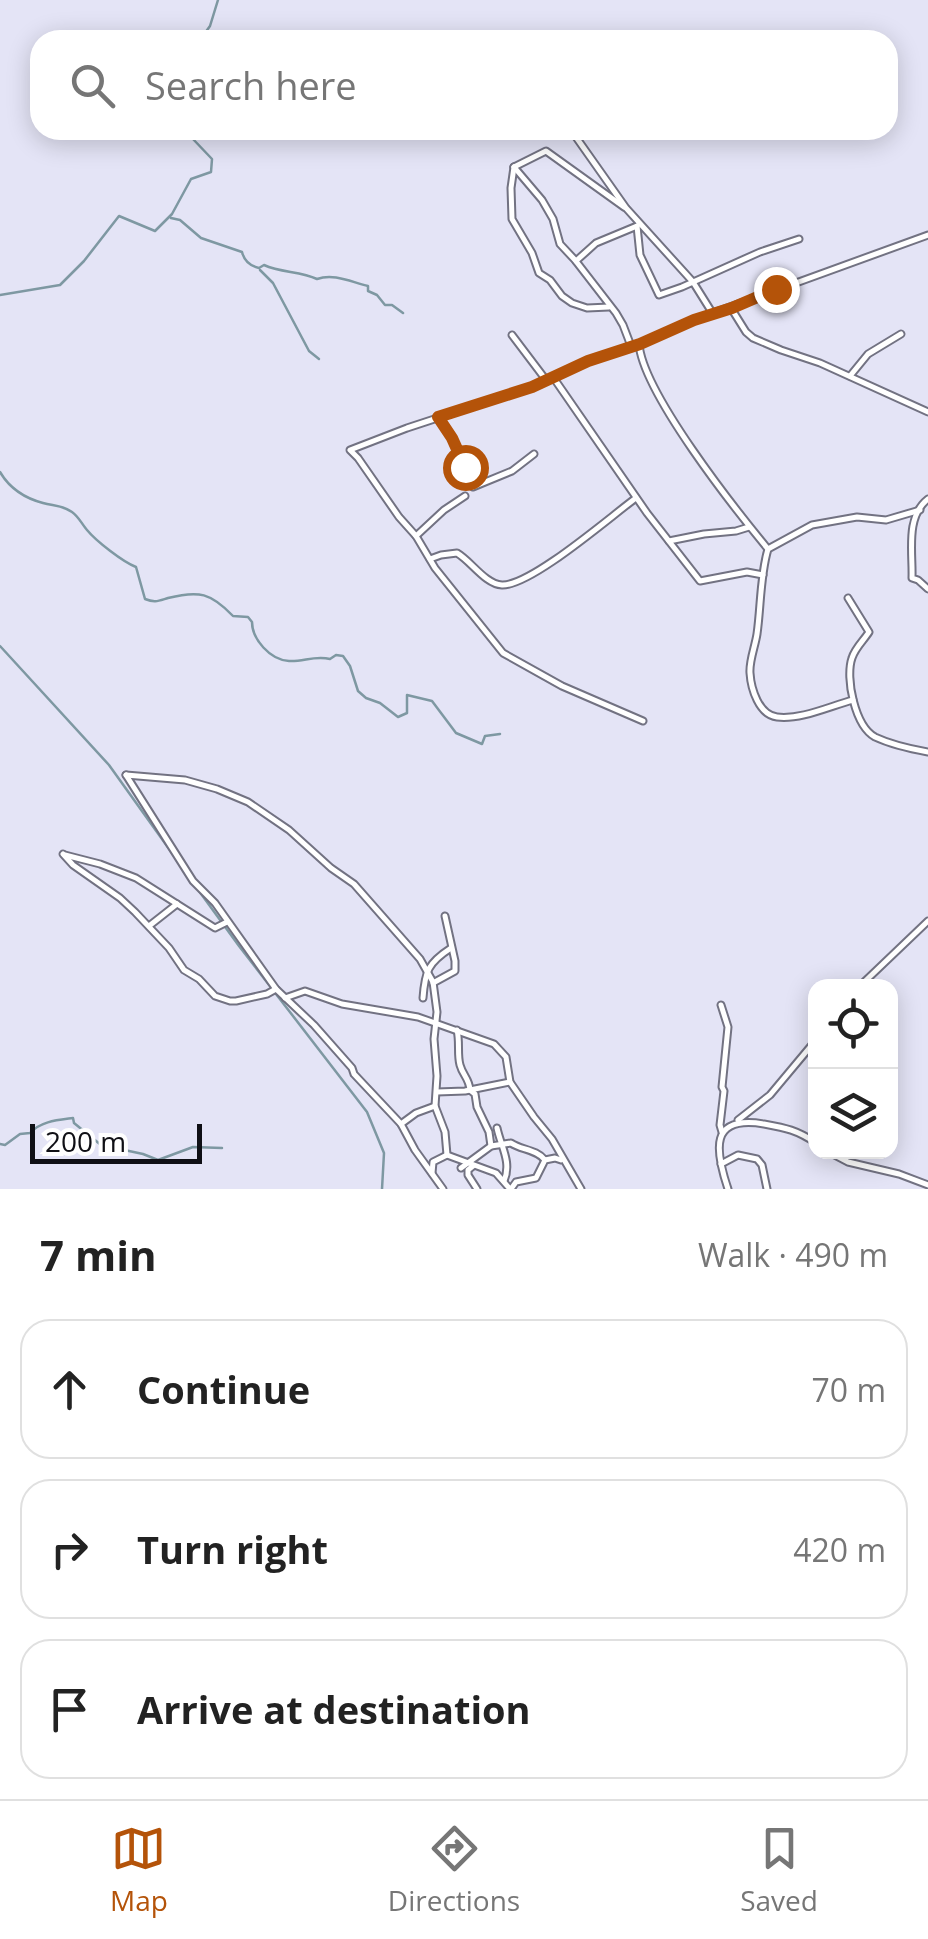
<!DOCTYPE html>
<html lang="en">
<head>
<meta charset="utf-8">
<style>
  body { margin:0; font-family:"Open Sans",sans-serif; background:#f6f6f6; color:#222 }
  .controls { position:absolute; right:30px; bottom:30px; display:grid; overflow:hidden; border-radius:20px; box-shadow:0 5px 25px #0003 }
  .controls button { width:90px; height:90px; display:grid; place-items:center; padding:0; border:0; border-bottom:2px solid #e0e0e0; background:#fff; color:#222; font:50px sans-serif }
  .scale { position:absolute; left:30px; bottom:25px; width:172px; box-sizing:border-box; padding-left:10px; border:5px solid #0f0f15; border-top:0; font-size:28px; line-height:35px; white-space:nowrap; color:#0f0f15; -webkit-text-stroke:8px #fff; paint-order:stroke }
  .stop { position:absolute; width:30px; height:30px; margin:-22px; border:8px solid #b45309; border-radius:50%; background:#fff }
  .stop.end { background:#b45309; border-color:#fff; box-shadow:0 2px 10px #0008 }
  .list { margin:0; padding:0; list-style:none }
  h2 { display:flex; justify-content:space-between; align-items:center; height:130px; margin:0; padding:0 40px; font-size:42px }
  h2 small { font-size:32px; font-weight:400; color:#767676 }
  .list li { display:grid; grid-template-columns:65px 1fr auto; gap:30px; align-items:center; box-sizing:border-box; height:140px; margin:0 20px 20px; padding:0 20px; border:2px solid #e0e0e0; border-radius:30px }
  .list b { display:block; font-size:38px; white-space:nowrap }
  .list em { font-size:32px; font-style:normal; color:#767676 }
  .icon { flex:none; width:55px; height:55px; fill:none; stroke:currentColor; stroke-width:2; stroke-linecap:round; stroke-linejoin:round }
  .map { position:relative; flex:none; width:928px; height:1189px; overflow:hidden }
  .search { position:absolute; background:#fff; box-shadow:0 5px 25px #0003; left:30px; right:30px; top:30px; height:110px; display:flex; align-items:center; gap:25px; box-sizing:border-box; padding:0 35px; border-radius:30px; color:#767676; font-size:38px }
  .sheet { height:610px; background:#fff }
  nav { display:flex; justify-content:space-around; align-items:center; box-sizing:border-box; height:140px; border-top:2px solid #e0e0e0; background:#fff; font-size:28px; color:#767676 }
  nav a { display:grid; justify-items:center; gap:5px }
  nav .on { color:#b45309 }
  .map>svg:first-child { display:block }
</style>
</head>
<body>
<div class="map">
<svg width="928" height="1189" viewBox="0 0 928 1189">
  <rect width="100%" height="100%" fill="#e4e4f6"/>
  <g fill="none" stroke-linecap="round" stroke-linejoin="round">
    <!-- stream -->
    <g stroke="#7e98a2" stroke-width="2.5">
      <polyline points="200,40 210,26 218,0"/>
      <path d="M 171,218 L 180,220 L 201,238 L 242,252 C 244,260 250,266 259,268 L 264,265 C 281,273 300,271 317,279 C 334,273 351,282 368,286 L 368,291 L 377,295 L 385,305 L 392,305 L 403,313"/>
      <polyline points="260,270 273,283 309,351 319,359"/>
      <polyline points="0,295 60,285 84,261 119,216 155,231 172,214 191,179 211,172 212,159 192,138 188,130"/>
      <path d="M 0,472 C 10,489 24,498 43,503 C 54,506 62,505 72,512 C 79,517 81,523 87,530 C 96,541 123,562 136,567 L 145,599 C 155,603 158,601 168,598 C 199,590 211,593 233,616 L 248,617 L 252,622 C 252,639 270,660 289,661 C 303,662 315,655 330,659 L 336,655 L 343,656 L 350,666 L 358,691 L 366,698 L 380,703 L 398,717 L 407,713 L 407,695 L 432,701 L 456,733 L 482,744 L 485,736 L 500,734"/>
      <polyline points="0,646 109,765 177,860"/>
      <polyline points="199,891 239,946 367,1112 384,1153 382,1189"/>
      <path d="M 0,1144 L 5,1145 L 20,1134 L 30,1133 C 41,1121 58,1120 73,1118 L 74,1123 L 101,1145 L 143,1154 L 158,1160 L 193,1147 L 222,1148"/>
    </g>
    <!-- street casing -->
    <g stroke="#727282" stroke-width="9">
      <g id="street">
        <polyline points="526,38 527,40"/>
        <polyline points="571,130 626,208 693,282 713,314"/>
        <polyline points="514,167 542,200 553,219 560,244 575,260 616,313 623,325 631,346"/>
        <polyline points="514,167 511,188 512,219 532,253 539,273 550,280 562,296 572,303 587,308 609,307"/>
        <polyline points="514,167 546,151 624,207"/>
        <polyline points="637,226 640,255 659,295 682,287 760,252 799,239"/>
        <polyline points="576,261 596,243 637,226"/>
        <polyline points="731,308 746,332 753,338 781,350 820,363 928,412"/>
        <polyline points="512,335 546,380"/>
        <path d="M 639,344 C 643,393 735,509 768,549"/>
        <polyline points="850,376 868,354 901,334"/>
        <polyline points="553,377 647,513 700,581 747,572 763,575"/>
        <polyline points="438,417 457,447 473,487 512,471 534,454"/>
        <path d="M 928,499 C 905,517 913,553 912,578 L 918,580 L 928,589"/>
        <polyline points="416,536 444,510 465,496"/>
        <polyline points="669,541 704,534 736,531 749,527"/>
        <path d="M 430,559 L 441,555 L 457,553 C 471,561 485,584 502,585 C 531,586 611,516 636,498"/>
        <path d="M 848,598 L 869,632 C 864,640 855,648 852,658 C 845,678 855,726 875,737 C 890,744 911,749 928,752"/>
        <path d="M 853,700 C 830,706 801,720 777,717 C 759,715 751,689 750,673 C 749,661 755,647 757,634 C 761,606 760,576 768,549 L 812,525 L 857,517 L 886,520 L 920,510"/>
        <polyline points="643,721 562,686 503,653 435,568 416,536 399,517 358,458 350,450 407,428 532,387 588,361 639,344 694,320 928,235"/>
        <polyline points="126,775 185,780 217,789 248,802 289,830 331,868 354,884 420,959 433,982 437,1012 434,1039 437,1076 435,1106 445,1132 447,1155"/>
        <polyline points="126,775 193,881 215,903 276,989 314,1025 352,1068 354,1074 401,1124 415,1150 443,1189"/>
        <polyline points="63,854 73,865 120,898 135,912 169,948 184,970 199,979 215,996 230,1001 236,1001 267,994 276,989"/>
        <polyline points="65,855 100,864 136,878 215,928 227,922"/>
        <polyline points="149,926 177,904"/>
        <polyline points="433,983 455,971 455,961 445,916"/>
        <polyline points="860,986 928,921"/>
        <polyline points="285,998 305,991 342,1004 418,1017 494,1044 506,1057 510,1082 534,1117 552,1139 581,1189"/>
        <path d="M 423,998 C 425,971 428,963 451,948"/>
        <polyline points="721,1005 728,1027 722,1087 724,1091 720,1125 722,1132"/>
        <path d="M 457,1030 C 460,1042 457,1054 460,1065 C 463,1076 469,1078 470,1090 L 475,1094 L 477,1107 L 489,1132 L 491,1146"/>
        <polyline points="437,1092 465,1091 510,1082"/>
        <polyline points="738,1120 770,1095 816,1040"/>
        <polyline points="401,1124 416,1113 435,1106"/>
        <path d="M 497,1128 C 501,1147 512,1162 504,1181"/>
        <polyline points="829,1152 848,1162 899,1174 928,1185"/>
        <polyline points="721,1164 738,1155 757,1159 762,1165 767,1189"/>
        <polyline points="473,1166 468,1170 468,1175 477,1189"/>
        <path d="M 461,1168 L 491,1146 L 511,1143 C 521,1150 536,1149 545,1160"/>
        <polyline points="432,1173 433,1162 447,1155 496,1173 510,1189"/>
        <polyline points="511,1189 516,1182 536,1178 545,1160 555,1158 561,1160"/>
        <path d="M 728,1189 C 715,1150 709,1115 764,1124 C 786,1128 797,1130 816,1143"/>
      </g>
    </g>
    <!-- street -->
    <use href="#street" stroke="#fff" stroke-width="5"/>
  </g>
  <g fill="none" stroke-linecap="round" stroke-linejoin="round">
    <!-- route -->
    <polyline stroke="#b45309" stroke-width="12" points="465,467 452,438 438,417 532,387 588,361 640,344 694,320 732,308 776,289"/>
  </g>
</svg>
<div class="controls">
<button><svg class="icon" aria-label="locate" viewBox="0 0 24 24"><circle cx="12" cy="12" r="6"/><path d="M12 2v4M12 18v4M2 12h4M18 12h4"/></svg></button>
<button><svg class="icon" aria-label="layers" viewBox="0 0 24 24"><path d="M12 4l9 5-9 5-9-5zM3 14l9 5 9-5"/></svg></button>
</div>
<div class="scale">200 m</div>
<div class="stop" style="left:465px;top:467px"></div>
<div class="stop end" style="left:776px;top:289px"></div>
<div class="search"><svg class="icon" aria-label="search" viewBox="0 0 24 24"><circle cx="10" cy="10" r="6"/><path d="M15 15l6 6"/></svg>Search here</div>
</div>
<section class="sheet">
<h2>7 min<small>Walk · 490 m</small></h2>
<ul class="list">
<li><svg class="icon" aria-label="ahead" viewBox="0 0 24 24"><path d="M12 20V5M6 11l6-6 6 6"/></svg><div><b>Continue</b></div><em>70 m</em></li>
<li><svg class="icon" aria-label="right" viewBox="0 0 24 24"><path d="M7 20v-9h11M14 6l5 5-5 5"/></svg><div><b>Turn right</b></div><em>420 m</em></li>
<li><svg class="icon" aria-label="arrive" viewBox="0 0 24 24"><path d="M6 21V4h12l-3 4 3 4H6"/></svg><div><b>Arrive at destination</b></div></li>
</ul>
</section>
<nav>
<a class="on"><svg class="icon" aria-label="map" viewBox="0 0 24 24"><path d="M3 6l6-2 6 2 6-2v14l-6 2-6-2-6 2zM9 4v14M15 6v14"/></svg>Map</a>
<a><svg class="icon" aria-label="directions" viewBox="0 0 24 24"><path d="M12 3l9 9-9 9-9-9zM9 14v-3h6M13 9l2 2-2 2"/></svg>Directions</a>
<a><svg class="icon" aria-label="saved" viewBox="0 0 24 24"><path d="M7 4h10v16l-5-4-5 4z"/></svg>Saved</a>
</nav>
</body>
</html>
